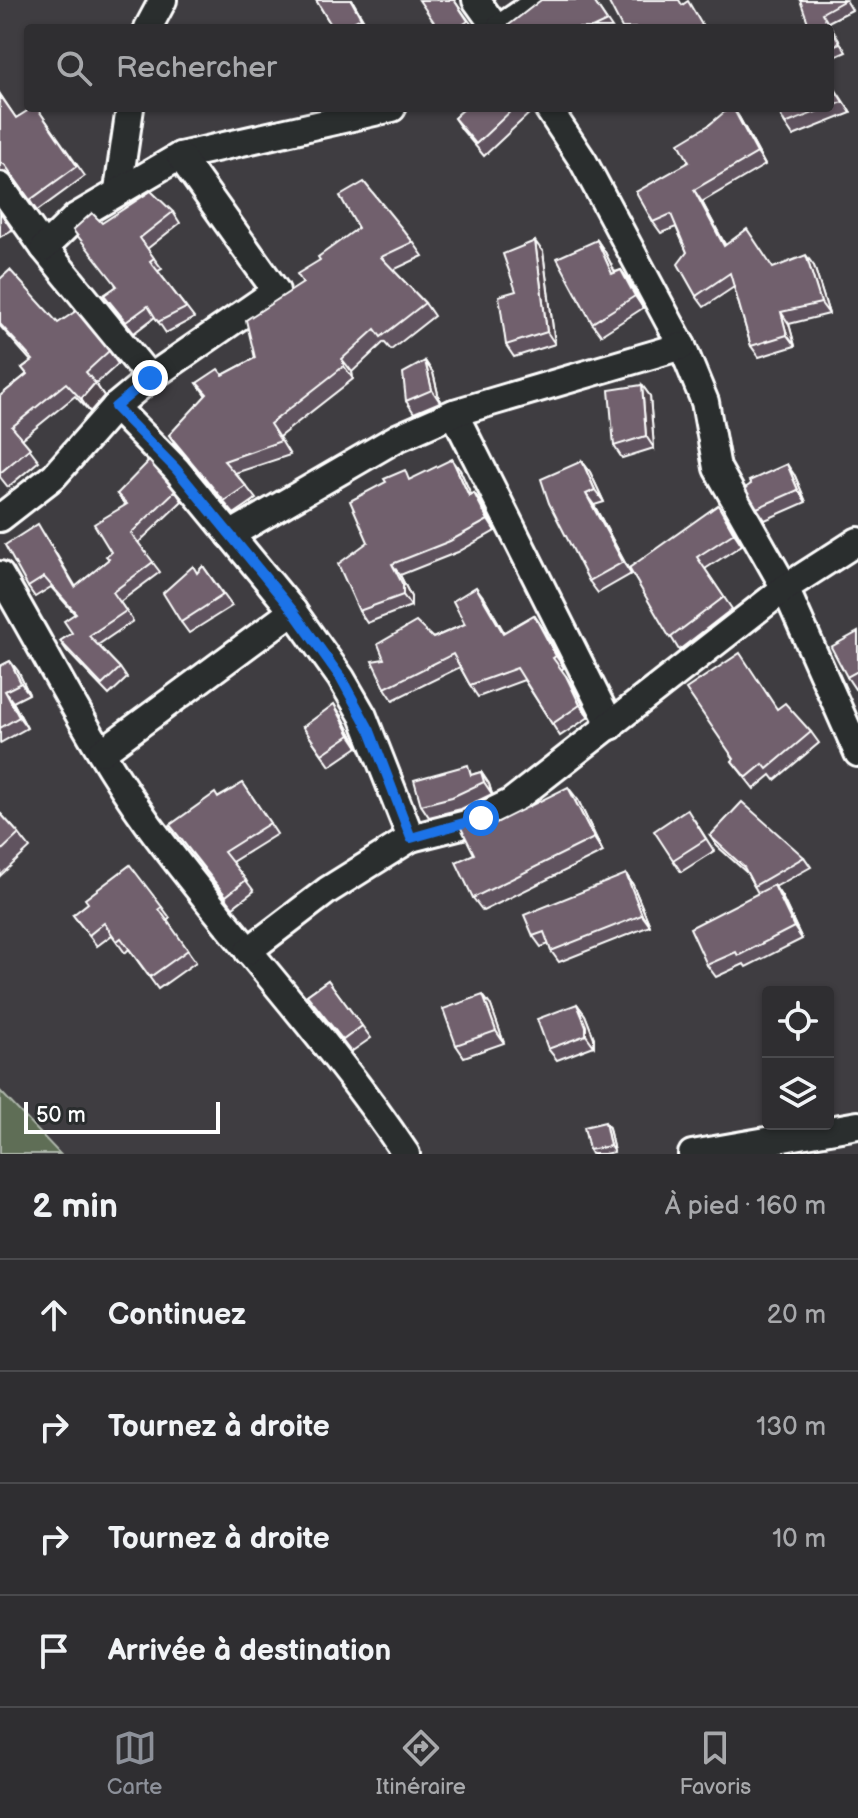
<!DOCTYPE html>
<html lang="fr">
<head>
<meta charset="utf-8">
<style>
  body { margin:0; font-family:"Balsamiq Sans",sans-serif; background:#3b3a3d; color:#f1f3f6 }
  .controls { position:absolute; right:24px; bottom:24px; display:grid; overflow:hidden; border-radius:8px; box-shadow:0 2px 6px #0004 }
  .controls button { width:72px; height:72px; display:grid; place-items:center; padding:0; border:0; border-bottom:2px solid #4a4a4d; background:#2f2e31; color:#f1f3f6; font:40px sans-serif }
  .scale { position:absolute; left:24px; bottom:20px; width:196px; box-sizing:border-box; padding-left:8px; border:4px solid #fff; border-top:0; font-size:22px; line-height:28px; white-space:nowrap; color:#fff; -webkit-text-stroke:6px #2a2d2e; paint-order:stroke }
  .stop { position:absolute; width:24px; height:24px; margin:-18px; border:6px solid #1a73e8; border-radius:50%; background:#fff }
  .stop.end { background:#1a73e8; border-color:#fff; box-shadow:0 2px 8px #0008 }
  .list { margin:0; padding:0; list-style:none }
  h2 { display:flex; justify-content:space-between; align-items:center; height:104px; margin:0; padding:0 32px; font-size:34px }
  h2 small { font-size:26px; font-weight:400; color:#a7a8ab }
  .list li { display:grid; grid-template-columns:52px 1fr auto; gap:24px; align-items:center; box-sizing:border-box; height:112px; padding:0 32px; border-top:2px solid #4a4a4d }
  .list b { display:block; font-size:30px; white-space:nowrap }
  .list em { font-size:26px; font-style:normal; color:#a7a8ab }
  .icon { flex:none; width:44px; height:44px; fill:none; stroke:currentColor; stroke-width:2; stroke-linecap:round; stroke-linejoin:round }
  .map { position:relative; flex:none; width:858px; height:1154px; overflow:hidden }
  .search { position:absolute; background:#2f2e31; box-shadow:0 2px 6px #0004; left:24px; right:24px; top:24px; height:88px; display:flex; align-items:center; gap:20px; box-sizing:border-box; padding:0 28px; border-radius:8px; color:#a7a8ab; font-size:30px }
  .sheet { height:552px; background:#2f2e31 }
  nav { display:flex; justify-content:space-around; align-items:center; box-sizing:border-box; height:112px; border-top:2px solid #4a4a4d; background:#2f2e31; font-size:22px; color:#a7a8ab }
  nav a { display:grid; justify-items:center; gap:4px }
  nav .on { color:#8c9099 }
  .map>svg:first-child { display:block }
</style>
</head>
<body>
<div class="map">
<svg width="858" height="1154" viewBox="0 0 858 1154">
  <rect width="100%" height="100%" fill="#3f3d41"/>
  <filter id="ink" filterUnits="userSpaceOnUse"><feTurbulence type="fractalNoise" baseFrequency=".0125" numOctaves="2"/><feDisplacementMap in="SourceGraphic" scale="16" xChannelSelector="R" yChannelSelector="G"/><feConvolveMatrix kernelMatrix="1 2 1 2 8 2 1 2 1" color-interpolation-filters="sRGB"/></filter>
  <g filter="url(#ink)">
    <!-- green -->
    <polygon fill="#5e6e57" stroke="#aeb6ab" stroke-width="2" points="0,1091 60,1154 0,1154"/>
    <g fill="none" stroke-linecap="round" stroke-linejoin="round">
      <!-- minor casing -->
      <g stroke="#fff" stroke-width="32">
        <g id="minor">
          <polyline points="476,0 496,28"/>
          <polyline points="148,28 163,0"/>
          <polyline points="500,28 541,0"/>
          <polyline points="548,108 583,161 682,346 705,402 717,468 785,588 858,753"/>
          <polyline points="0,186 44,248 150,378"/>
          <polyline points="118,190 130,108"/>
          <polyline points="44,248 76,217 180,156 392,108"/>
          <polyline points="115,407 176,469 293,611"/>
          <polyline points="454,413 611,726"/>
          <polyline points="0,518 54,476 115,407 150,378 276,291 180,156"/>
          <polyline points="230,535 397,438 454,413 682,346"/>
          <path d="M 0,575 C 49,658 92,746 149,825 C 231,937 329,1038 406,1154"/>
          <polyline points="102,752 293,611 341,678 363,716 411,838 466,824 510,803 785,588 858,541"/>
          <polyline points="248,951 328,890 411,838"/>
          <polyline points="692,1154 858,1125"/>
        </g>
      </g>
      <!-- minor -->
      <use href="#minor" stroke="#2a2d2e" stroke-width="26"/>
    </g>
    <!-- wall -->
    <g fill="#61535e" stroke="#fff" stroke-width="2">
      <polygon points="316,0 352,0 368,28 333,28"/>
      <polygon points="454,0 474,28 438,28"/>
      <polygon points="593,0 612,28 505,28"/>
      <polygon points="800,0 846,0 852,10 828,22 846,52 830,59 830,28"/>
      <polygon points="830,81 851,113 793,136 785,124 777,108 830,108"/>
      <polygon points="0,94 16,118 37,108 85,176 37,211 13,176 6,171 0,172"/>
      <polygon points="465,108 533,108 532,111 484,156 462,130 454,118"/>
      <polygon points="733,108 739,117 765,165 702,202 725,245 773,268 814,266 829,314 789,324 795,346 759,357 751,346 734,287 704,307 696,296 687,252 676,227 661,233 653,222 709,125"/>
      <polygon points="0,212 12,230 0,237"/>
      <polygon points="173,212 180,223 147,249 162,269 158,271 194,318 166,333 155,317 134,333 104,295 116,287 102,223"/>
      <polygon points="358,228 413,242 423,256 393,270 425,303 434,316 391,350 384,342 352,372 353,379 279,437 290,455 235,473 246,486 256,499 234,514 178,448 169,435 206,396 197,383 223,375 255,358 303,283 320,260"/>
      <polygon points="597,240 605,252 615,272 621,270 629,281 643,308 601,335 592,323"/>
      <polygon points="543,252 555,344 514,357 506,345 516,291"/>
      <polygon points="0,279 58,323 109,351 118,364 96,384 104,396 90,412 75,396 22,439 39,461 8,487 0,477 0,396 27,374 22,368 31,361 0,326"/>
      <polygon points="425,361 433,373 440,402 414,413 406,401"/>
      <polygon points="642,385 650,396 654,448 622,458 614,446"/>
      <polygon points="582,461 590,472 604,502 594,505 631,574 598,593 589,581"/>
      <polygon points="460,470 471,495 474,493 482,504 495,531 458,552 400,575 411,597 411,606 367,623 359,611 368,542 411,479"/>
      <polygon points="795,476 806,502 765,520 757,508"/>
      <polygon points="175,491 182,501 138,543 160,572 120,602 133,621 98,645 120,668 127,678 109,695 67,651 60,641 72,633 75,614 51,587 35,597 28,587 45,535 76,587 109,559 125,505 117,494"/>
      <polygon points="726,517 742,545 705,569 732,609 679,650 629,568"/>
      <polygon points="203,566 232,606 189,633 181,622 197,573"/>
      <polygon points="485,599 504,632 534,615 542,627 564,668 561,670 574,688 589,717 560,736 524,680 478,697 470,685 460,667 393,700 385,688 384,659 465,624"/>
      <polygon points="858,632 858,687 855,689 847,677"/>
      <polygon points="10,661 18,671 29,694 13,702 27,728 0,743 0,666"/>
      <polygon points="778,709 811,732 819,743 775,780 771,775 754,789 732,761"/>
      <polygon points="342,716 358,747 330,766 303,727"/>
      <polygon points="481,772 489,784 492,794 461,809 429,817 421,805 474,774"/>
      <polygon points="243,783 277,834 232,862 254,891 233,907 170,825"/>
      <polygon points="578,800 603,852 483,911 473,898 474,854"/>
      <polygon points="0,813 19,834 30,848 0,876"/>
      <polygon points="695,821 714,851 681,872 673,860"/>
      <polygon points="710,836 804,857 811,867 775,887 782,897 802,939 746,967 744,964 716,977 707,965 758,893 747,873 717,846"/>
      <polygon points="626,874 633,885 650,926 559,962 551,951 549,944 541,947 533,936"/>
      <polygon points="162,907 170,918 167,921 196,962 158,989 129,949 125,953 112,935 97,946 73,915"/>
      <polygon points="328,980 371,1038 351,1052 307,995"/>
      <polygon points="577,1004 585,1015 594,1038 594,1046 557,1060 548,1049"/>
      <polygon points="491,1006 504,1043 464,1057 456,1045"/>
      <polygon points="609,1128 614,1152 604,1154 591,1154 589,1150"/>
    </g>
    <!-- shaded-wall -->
    <g fill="#4f444c" stroke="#fff" stroke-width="2">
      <polygon points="351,0 352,0 368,28 361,18"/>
      <polygon points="733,108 739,117 765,165 757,153"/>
      <polygon points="694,190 702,202 732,257 724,246"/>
      <polygon points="597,240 605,252 621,285 612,274"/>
      <polygon points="535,241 543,252 555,344 547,332"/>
      <polygon points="806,255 814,266 829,314 821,303"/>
      <polygon points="621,270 629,281 643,308 635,296"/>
      <polygon points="781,312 789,324 795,346 787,335"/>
      <polygon points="342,359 352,372 353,379 344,366"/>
      <polygon points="425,361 433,373 440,402 432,390"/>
      <polygon points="95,383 104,396 90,412 81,399"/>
      <polygon points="642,385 650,396 654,448 646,436"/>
      <polygon points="452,459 460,470 477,507 469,496"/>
      <polygon points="582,461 590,472 604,502 595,490"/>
      <polygon points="787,464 795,476 806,502 798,490"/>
      <polygon points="474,493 482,504 495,531 488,520"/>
      <polygon points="586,494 594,505 631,574 623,562"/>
      <polygon points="718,505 726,517 742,545 734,533"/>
      <polygon points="392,564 400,575 411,597 411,606 403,595"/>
      <polygon points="476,587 485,599 511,645 503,633"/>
      <polygon points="534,615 542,627 564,668 556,656"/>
      <polygon points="10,661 18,671 29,694 21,683"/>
      <polygon points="566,676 574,688 589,717 580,705"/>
      <polygon points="5,691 13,702 27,728 19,717"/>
      <polygon points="334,704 342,716 358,747 350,735"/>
      <polygon points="481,772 489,784 492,794 484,782"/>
      <polygon points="568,787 578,800 603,852 594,838"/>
      <polygon points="626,874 633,885 650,926 642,915"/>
      <polygon points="774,885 782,897 802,939 794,927"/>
      <polygon points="483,995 491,1006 504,1043 496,1031"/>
      <polygon points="577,1004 585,1015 594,1038 594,1046 586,1035"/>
      <polygon points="605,1122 609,1128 614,1152 610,1146"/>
    </g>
    <!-- building -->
    <g fill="#71616d" stroke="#fff" stroke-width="2">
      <polygon points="316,0 351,0 361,18 342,28 333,28"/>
      <polygon points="419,0 454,0 468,21 458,28 438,28"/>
      <polygon points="541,0 593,0 607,21 592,28 505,28"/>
      <polygon points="610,0 679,0 682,5 688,1 702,25 698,28 622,28 608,1"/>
      <polygon points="800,0 845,0 822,13 840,43 830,47 830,28 810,28"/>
      <polygon points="830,82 843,102 830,107"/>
      <polygon points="0,95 16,118 32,108 37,108 77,166 30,200 5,165 0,162"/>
      <polygon points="465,108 514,108 476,144 454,118"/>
      <polygon points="729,108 733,108 757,153 694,190 724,246 747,229 773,268 806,255 821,303 781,312 787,335 751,346 730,273 696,296 678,264 687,252 671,214 653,222 636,192 689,162 679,143 709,125"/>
      <polygon points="777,108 826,108 785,124"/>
      <polygon points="364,182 413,242 381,257 425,303 381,337 375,329 342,359 344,366 270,424 281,441 224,461 246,486 224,501 169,435 207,394 197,383 218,369 223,375 255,358 246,320 303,283 297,274 320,260 318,257 358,228 340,196"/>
      <polygon points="151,191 173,212 140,238 154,258 150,261 186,308 158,322 148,306 126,322 104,295 117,286 73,230 92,213 102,223"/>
      <polygon points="597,240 612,274 621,270 635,296 592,323 557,258"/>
      <polygon points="535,241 547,332 506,345 499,296 516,291 503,254"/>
      <polygon points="10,270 58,323 76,311 109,351 86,372 95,383 81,399 66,383 12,427 30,448 0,473 0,396 27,374 22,368 33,360 0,324 0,279"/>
      <polygon points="425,361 432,390 406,401 403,373"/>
      <polygon points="642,385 646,436 614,446 609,390"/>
      <polygon points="452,459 469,496 474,493 488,520 450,541 392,564 403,585 403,595 359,611 338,564 368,542 350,501 386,482 384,479 405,470 409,480"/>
      <polygon points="149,461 175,491 131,533 153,562 113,592 126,611 89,636 120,668 102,685 60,641 72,633 64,621 76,613 44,577 28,587 5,545 38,524 75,587 109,559 106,556 111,552 94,524 127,504 117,494"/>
      <polygon points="582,461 595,490 586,494 623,562 589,581 549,503 541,479"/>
      <polygon points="787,464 798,490 757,508 745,488 751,484 749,481"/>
      <polygon points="718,505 734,533 697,557 724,597 670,638 629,568"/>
      <polygon points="193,566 197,573 203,566 223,595 181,622 163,593"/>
      <polygon points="476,587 503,633 534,615 556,656 553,658 566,676 580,705 552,724 517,668 470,685 453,654 385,688 372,661 384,659 378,644 416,622 433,638 465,624 453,601"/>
      <polygon points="858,632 858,671 847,677 831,647"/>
      <polygon points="740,653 777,709 785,703 811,732 767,769 763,764 746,778 732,761 734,759 686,689"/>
      <polygon points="10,661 21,683 5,691 19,717 0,728 0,666"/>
      <polygon points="334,704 350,735 322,754 303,727"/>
      <polygon points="468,765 471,775 481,772 484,782 452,797 421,805 414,780"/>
      <polygon points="243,783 270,823 224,852 246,880 226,896 170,825 215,793 218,798"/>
      <polygon points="568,787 594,838 473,898 456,862 474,854 460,826 492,811 496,823"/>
      <polygon points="742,802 804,857 754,886 744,867 710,836"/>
      <polygon points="687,809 706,839 673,860 654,831"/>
      <polygon points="0,813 19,834 0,852"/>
      <polygon points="130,865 162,907 159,909 188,950 150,977 121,938 117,941 104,923 89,935 73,915 88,903 85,899"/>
      <polygon points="626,874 642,915 551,951 544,932 533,936 524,915"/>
      <polygon points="774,885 794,927 738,956 736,952 707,965 690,928"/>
      <polygon points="328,980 362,1026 343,1040 307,995"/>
      <polygon points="483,995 496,1031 456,1045 443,1009"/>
      <polygon points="577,1004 586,1026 586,1035 548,1049 537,1019"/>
      <polygon points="605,1122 610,1146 589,1150 584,1127"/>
    </g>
  </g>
  <g fill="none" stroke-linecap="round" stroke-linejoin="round" filter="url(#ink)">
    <!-- route -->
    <polyline stroke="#1a73e8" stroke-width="10" points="150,378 115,407 176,469 293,611 341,678 370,731 411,838 481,818"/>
  </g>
</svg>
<div class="controls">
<button><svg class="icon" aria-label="locate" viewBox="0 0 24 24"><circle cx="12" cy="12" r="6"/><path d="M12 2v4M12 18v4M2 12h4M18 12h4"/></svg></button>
<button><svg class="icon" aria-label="layers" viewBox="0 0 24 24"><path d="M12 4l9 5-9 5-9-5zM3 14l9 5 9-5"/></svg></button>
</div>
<div class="scale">50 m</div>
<div class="stop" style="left:481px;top:818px"></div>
<div class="stop end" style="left:150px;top:378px"></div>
<div class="search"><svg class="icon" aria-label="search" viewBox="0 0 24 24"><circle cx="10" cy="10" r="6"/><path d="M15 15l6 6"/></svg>Rechercher</div>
</div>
<section class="sheet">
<h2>2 min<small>À pied · 160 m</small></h2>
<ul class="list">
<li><svg class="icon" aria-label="ahead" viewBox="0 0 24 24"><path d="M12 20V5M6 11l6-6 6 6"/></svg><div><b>Continuez</b></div><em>20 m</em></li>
<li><svg class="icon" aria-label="right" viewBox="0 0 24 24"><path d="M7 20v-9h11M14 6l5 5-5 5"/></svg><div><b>Tournez à droite</b></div><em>130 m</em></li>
<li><svg class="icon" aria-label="right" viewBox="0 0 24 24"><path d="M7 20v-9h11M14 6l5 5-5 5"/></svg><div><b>Tournez à droite</b></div><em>10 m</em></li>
<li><svg class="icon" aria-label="arrive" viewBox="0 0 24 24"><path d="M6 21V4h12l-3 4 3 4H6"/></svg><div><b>Arrivée à destination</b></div></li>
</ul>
</section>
<nav>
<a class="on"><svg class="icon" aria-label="map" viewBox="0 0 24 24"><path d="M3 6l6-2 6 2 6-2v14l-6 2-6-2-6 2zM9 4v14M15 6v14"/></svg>Carte</a>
<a><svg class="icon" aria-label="directions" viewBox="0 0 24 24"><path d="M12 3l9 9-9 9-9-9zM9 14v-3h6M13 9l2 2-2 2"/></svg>Itinéraire</a>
<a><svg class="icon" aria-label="saved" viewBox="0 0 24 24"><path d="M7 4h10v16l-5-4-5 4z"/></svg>Favoris</a>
</nav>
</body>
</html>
